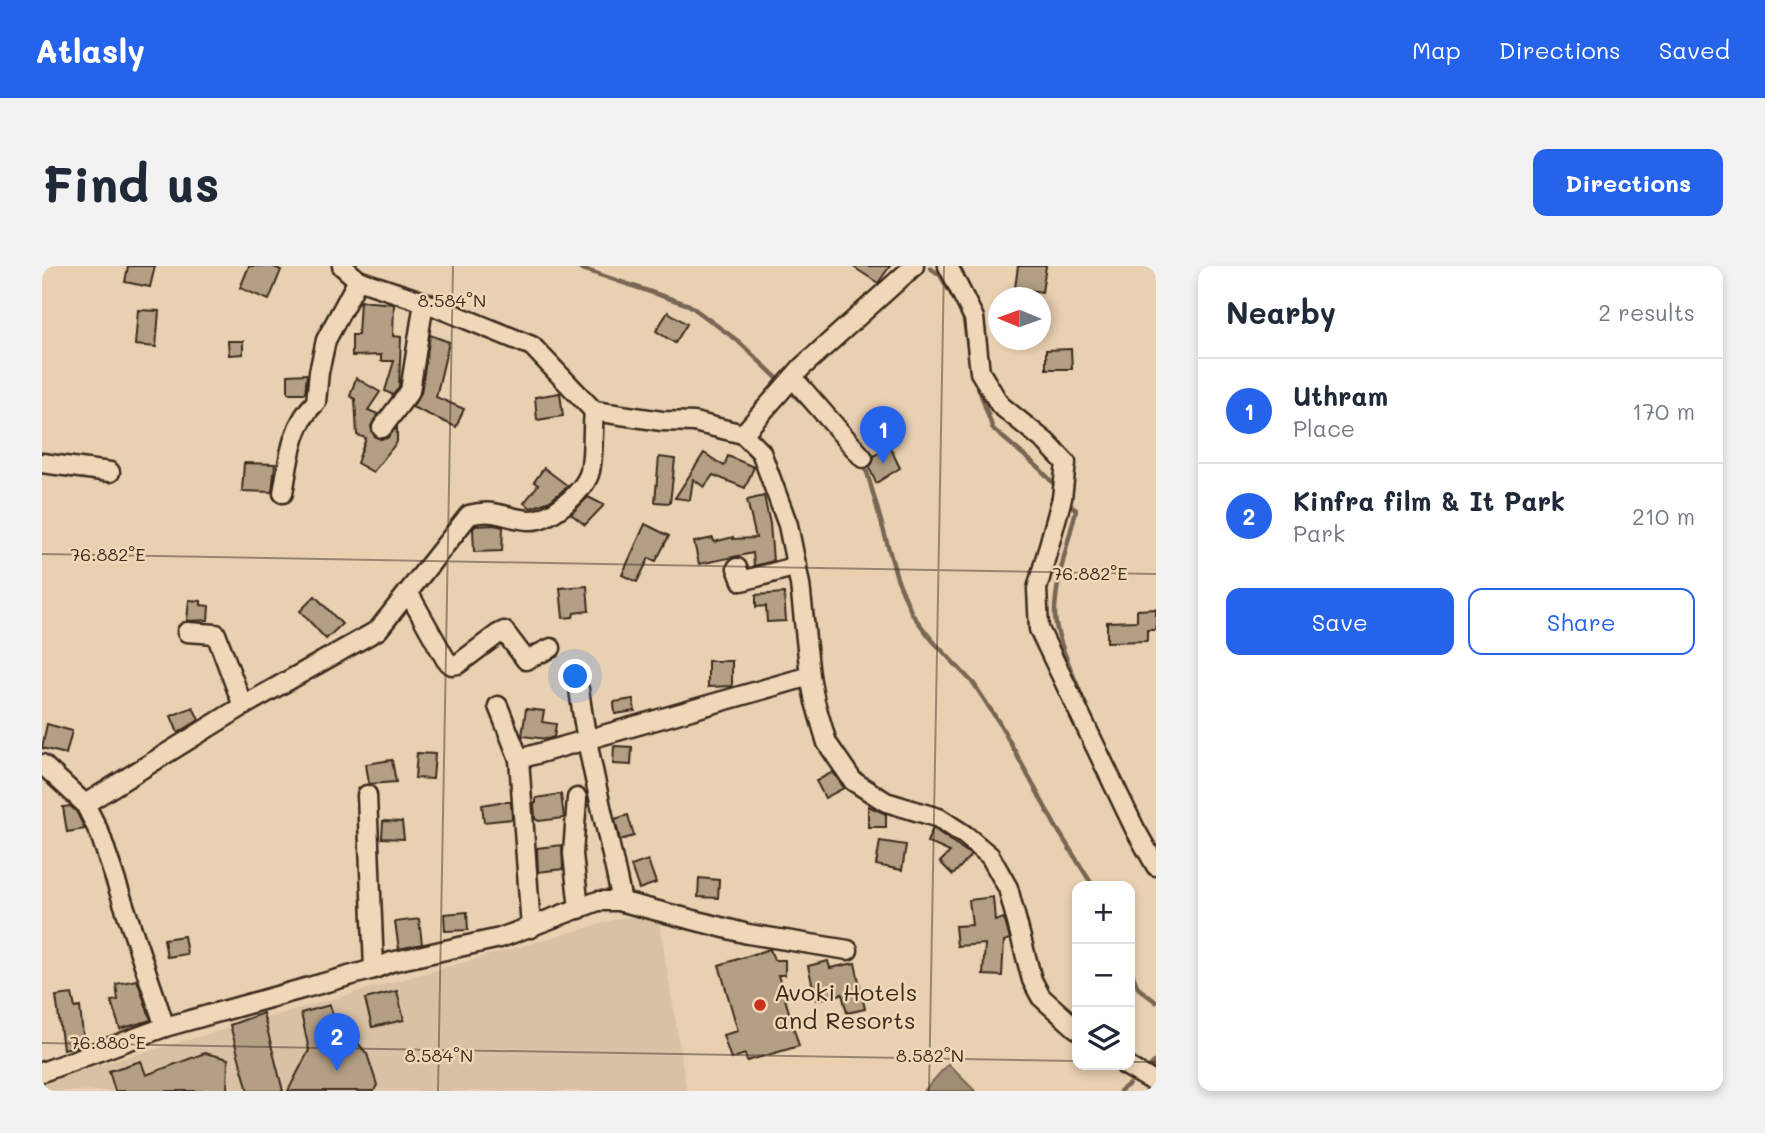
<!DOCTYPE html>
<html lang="en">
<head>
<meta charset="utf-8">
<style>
  body { margin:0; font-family:Mali,sans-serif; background:#f2f2f3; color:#1f2937 }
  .controls { position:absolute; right:21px; bottom:21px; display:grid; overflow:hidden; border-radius:14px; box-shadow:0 4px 10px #0003 }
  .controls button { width:63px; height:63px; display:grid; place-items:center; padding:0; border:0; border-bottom:2px solid #e0e1e3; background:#fff; color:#1f2937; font:35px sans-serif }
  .compass { position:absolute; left:946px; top:21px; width:63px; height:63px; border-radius:50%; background:#fff; box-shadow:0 4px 10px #0003; rotate:271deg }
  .you { position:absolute; left:534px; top:411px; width:24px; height:24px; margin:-18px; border:5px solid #fff; border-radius:50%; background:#1a73e8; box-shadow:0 0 0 10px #1a73e833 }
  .badge { display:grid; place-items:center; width:46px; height:46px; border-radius:50%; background:#2563eb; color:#fff; font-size:23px; font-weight:700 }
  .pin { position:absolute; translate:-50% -58px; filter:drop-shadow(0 2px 4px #0008) }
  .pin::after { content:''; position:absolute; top:37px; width:24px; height:21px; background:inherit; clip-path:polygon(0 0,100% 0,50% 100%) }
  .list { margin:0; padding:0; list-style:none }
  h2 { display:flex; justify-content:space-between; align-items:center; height:91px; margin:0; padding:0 28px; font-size:30px }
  h2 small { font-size:23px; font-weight:400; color:#747a83 }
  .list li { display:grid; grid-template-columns:46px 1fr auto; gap:21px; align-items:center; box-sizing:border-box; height:105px; padding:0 28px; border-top:2px solid #e0e1e3 }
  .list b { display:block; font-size:26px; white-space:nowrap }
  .list p { margin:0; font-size:23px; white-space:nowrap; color:#747a83 }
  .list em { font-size:23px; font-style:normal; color:#747a83 }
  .actions { display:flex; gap:14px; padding:21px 28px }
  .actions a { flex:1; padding:16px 0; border:2px solid #2563eb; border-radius:14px; text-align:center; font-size:24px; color:#2563eb }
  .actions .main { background:#2563eb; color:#fff }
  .icon { flex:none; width:38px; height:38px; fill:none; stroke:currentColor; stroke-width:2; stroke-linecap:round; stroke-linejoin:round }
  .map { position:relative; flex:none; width:1114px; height:825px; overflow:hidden; border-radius:14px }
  header { display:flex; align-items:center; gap:42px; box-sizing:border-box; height:98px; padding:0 35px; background:#2563eb; color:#fff }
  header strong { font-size:33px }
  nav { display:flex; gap:38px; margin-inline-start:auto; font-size:24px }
  .intro { display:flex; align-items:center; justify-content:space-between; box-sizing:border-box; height:168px; padding:0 42px }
  h1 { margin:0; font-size:49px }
  .button { padding:18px 32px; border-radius:14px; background:#2563eb; color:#fff; font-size:24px; font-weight:700 }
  main { display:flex; gap:42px; padding:0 42px }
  aside { flex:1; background:#fff; border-radius:14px; box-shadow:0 4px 10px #0003 }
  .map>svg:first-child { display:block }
</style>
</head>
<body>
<header>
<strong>Atlasly</strong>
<nav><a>Map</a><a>Directions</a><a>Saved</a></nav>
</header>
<div class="intro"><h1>Find us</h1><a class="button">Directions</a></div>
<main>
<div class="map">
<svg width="1114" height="825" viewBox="0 0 1114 825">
  <rect width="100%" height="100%" fill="#e8d0b1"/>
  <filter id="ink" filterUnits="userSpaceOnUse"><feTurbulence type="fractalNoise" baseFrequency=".0143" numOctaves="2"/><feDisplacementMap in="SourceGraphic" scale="14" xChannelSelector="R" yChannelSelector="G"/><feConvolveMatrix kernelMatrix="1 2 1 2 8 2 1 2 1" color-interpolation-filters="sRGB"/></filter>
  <g filter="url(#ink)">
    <!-- built -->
    <polygon fill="#d8c1a4" points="615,642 645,825 0,825 0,815"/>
    <!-- water -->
    <polygon fill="#a18c74" stroke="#786552" stroke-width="2" points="906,798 933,825 882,825"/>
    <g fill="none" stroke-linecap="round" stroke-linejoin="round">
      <!-- stream -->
      <g stroke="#786552" stroke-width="4.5">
        <polyline points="532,0 647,39 696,75 735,112"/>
        <polyline points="888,2 898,9 921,48 928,94"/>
        <polyline points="933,112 951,163 997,202 1011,217"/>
        <polyline points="752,129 767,143"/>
        <polyline points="817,198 825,206 855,312 870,348 890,374 932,418 958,458 1014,561 1051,620"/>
        <path d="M 1030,240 L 1034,244 C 1027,274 1012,320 1013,350 C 1014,376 1040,427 1049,453"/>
        <polyline points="1088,702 1096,722 1114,736"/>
        <polyline points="1114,795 1109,799 1114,802"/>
        <polyline points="1078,825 1087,818"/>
      </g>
    </g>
    <!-- building -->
    <g fill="#b49f85" stroke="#3b2a1e" stroke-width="2">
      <polygon points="86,0 113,0 108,21 83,16"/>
      <polygon points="207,0 230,0 239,4 227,34 198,22"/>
      <polygon points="810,0 848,0 836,17"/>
      <polygon points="976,0 1004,0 1000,26 973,22"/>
      <polygon points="318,35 352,38 351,70 359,71 357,121 351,129 343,125 352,95 339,95 339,89 310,90 310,69 316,69"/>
      <polygon points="96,44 117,45 114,81 93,79"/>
      <polygon points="626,46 645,58 633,77 614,65"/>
      <polygon points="388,69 407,76 394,131 422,143 414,161 370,141 379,127"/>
      <polygon points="186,75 201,75 201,88 187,89"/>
      <polygon points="1029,83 1030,103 1004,103 1004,84"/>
      <polygon points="265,108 263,127 246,127 246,109"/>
      <polygon points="314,112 338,126 326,144 336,148 329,160 333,171 339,173 345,172 355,161 355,176 331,206 315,197 324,172 315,169 313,133 308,130"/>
      <polygon points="518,127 521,150 495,154 493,131"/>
      <polygon points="847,179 858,202 834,217 827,201 831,196 832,190"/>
      <polygon points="662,187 682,200 686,190 712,201 703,222 671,209 662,221 651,213 648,234 633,232"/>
      <polygon points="617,191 633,193 628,237 613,236"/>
      <polygon points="202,197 233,198 230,226 200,225"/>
      <polygon points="502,202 526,220 508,235 489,242 482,237 496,219 492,216"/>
      <polygon points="722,230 728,258 731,295 712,300 711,287 657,298 652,276 671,272 672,276 691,271 691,273 714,272 705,234"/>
      <polygon points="546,231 562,239 543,259 529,248"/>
      <polygon points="603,258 627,270 614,295 607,292 595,316 580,309"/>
      <polygon points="452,259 461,261 460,285 432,286 431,263 433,260"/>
      <polygon points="545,320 547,345 532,347 531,351 521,352 518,322"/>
      <polygon points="742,327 744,355 725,356 724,340 714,341 714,329"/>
      <polygon points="273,330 300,358 284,373 258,345"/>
      <polygon points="147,334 159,335 159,339 167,340 166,354 145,355"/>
      <polygon points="1114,343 1114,364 1105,364 1105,375 1065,376 1065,356 1095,355 1095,344"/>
      <polygon points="666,395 690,395 690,420 666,421"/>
      <polygon points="591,433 593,445 573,448 572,436"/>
      <polygon points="151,441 157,454 136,467 129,450"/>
      <polygon points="484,443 502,445 500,456 514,458 512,471 505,473 480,470"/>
      <polygon points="5,458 30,465 24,488 0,482"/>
      <polygon points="572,480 590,481 589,499 571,498"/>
      <polygon points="375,487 393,488 391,513 373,512"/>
      <polygon points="350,494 354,516 327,518 324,498"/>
      <polygon points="791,506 802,522 783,532 774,515"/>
      <polygon points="519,528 522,552 497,555 493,553 492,537 494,537 494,532"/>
      <polygon points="457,536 469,536 470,553 442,556 440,539"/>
      <polygon points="28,540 34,545 43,563 25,566 21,541"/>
      <polygon points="826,540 844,548 844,561 826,561"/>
      <polygon points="586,549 592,570 578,574 573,553"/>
      <polygon points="341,555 360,556 362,573 340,572"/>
      <polygon points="891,562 929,589 911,609 898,596 908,586 885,576"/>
      <polygon points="838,575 864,579 860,604 834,599"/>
      <polygon points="520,579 521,603 496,606 495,582"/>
      <polygon points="606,594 614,617 597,623 589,600"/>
      <polygon points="657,612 677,614 676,632 656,631"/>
      <polygon points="951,631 953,655 962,652 968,673 962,675 960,710 941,709 943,678 915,680 913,660 930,659 927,634"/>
      <polygon points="425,646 426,664 403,665 402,648"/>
      <polygon points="377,653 380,678 357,683 353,656"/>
      <polygon points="142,670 145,688 125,691 122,673"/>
      <polygon points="728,683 732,694 743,694 743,709 736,709 757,780 705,795 703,788 689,793 681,769 696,765 677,699"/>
      <polygon points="786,695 788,702 813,697 823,743 805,747 800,728 774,734 766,700"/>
      <polygon points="95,714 109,754 78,763 69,735 76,734 74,718"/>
      <polygon points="355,725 362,754 330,761 323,733"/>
      <polygon points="30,728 33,742 38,741 42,779 21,783 14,730"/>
      <polygon points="288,739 298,775 316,777 325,788 335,819 332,825 246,825 267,784 259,747"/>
      <polygon points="221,747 241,825 206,825 188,759"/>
      <polygon points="163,787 186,793 185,825 73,825 67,805 99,795 104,809"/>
    </g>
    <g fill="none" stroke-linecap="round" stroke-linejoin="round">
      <!-- minor casing -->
      <g stroke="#3b2a1e" stroke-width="23">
        <g id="minor">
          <polyline points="300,0 316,14 382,36 490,80 552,145 620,155 652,156 701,168 719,186 746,259 758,318 768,410 773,436 785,477 811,515 844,536 897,552 923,569 948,590 966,622 990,714 999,731 1035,763"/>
          <polyline points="906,0 932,52 938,106 958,139 1004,176 1024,197 1020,232 995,323 997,363 1093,563 1114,600"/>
          <polyline points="751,112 821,192"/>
          <polyline points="340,162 368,125 382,36"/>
          <polyline points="701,168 760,101 872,0"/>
          <polyline points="0,197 68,206"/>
          <path d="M 241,227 C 247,195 249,159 274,136 L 277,106 L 284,74 L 316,14"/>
          <polyline points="695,302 700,315 755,300"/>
          <polyline points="366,326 404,394 410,399 416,398 456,368 462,365 484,394 509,382"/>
          <polyline points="145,366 174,368 201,440"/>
          <path d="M 537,423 C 546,495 566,565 580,636"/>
          <polyline points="456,440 477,493 489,662"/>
          <polyline points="477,493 768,410"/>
          <polyline points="0,498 43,538 58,568 123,761"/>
          <polyline points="325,529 332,703"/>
          <polyline points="535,532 531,588 537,643"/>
          <path d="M 43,538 L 201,440 L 336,364 L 427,249 C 454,242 462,252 486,254 C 507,256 544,225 548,205 C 552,186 550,164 552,145"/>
          <polyline points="1083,799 1114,817"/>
          <polyline points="0,806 123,761 332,703 349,696 458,672 556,635 577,635 706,668 806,684"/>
        </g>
      </g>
      <!-- minor -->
      <use href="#minor" stroke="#efd7b7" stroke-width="18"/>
    </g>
  </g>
  <!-- ticks -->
  <path fill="none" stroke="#3b2a1e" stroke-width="2" stroke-opacity="0.45" d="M 0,288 L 1114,308M 0,777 L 1035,795M 1088,796 L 1114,796M 396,825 L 411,0M 887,825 L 902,0"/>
  <!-- markers -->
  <circle fill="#c8321e" stroke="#efd7b7" stroke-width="2.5" cx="718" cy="739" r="7"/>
  <g text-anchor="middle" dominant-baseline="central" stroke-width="5" stroke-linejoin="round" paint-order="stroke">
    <!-- poi labels -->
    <g font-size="24" fill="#3b2a1e" stroke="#efd7b7" text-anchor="start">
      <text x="732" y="725">Avoki Hotels<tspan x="732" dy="28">and Resorts</tspan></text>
    </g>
  </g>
  <g font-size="18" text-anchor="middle" fill="#3b2a1e" stroke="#efd7b7" stroke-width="5" stroke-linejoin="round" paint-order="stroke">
    <text x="410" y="41">8.584°N</text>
    <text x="66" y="295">76.882°E</text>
    <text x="1048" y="314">76.882°E</text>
    <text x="66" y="783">76.880°E</text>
    <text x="397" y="796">8.584°N</text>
    <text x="888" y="796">8.582°N</text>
  </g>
</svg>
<div class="controls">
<button>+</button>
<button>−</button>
<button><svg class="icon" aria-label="layers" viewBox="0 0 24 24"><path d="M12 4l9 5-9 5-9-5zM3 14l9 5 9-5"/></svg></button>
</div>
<svg class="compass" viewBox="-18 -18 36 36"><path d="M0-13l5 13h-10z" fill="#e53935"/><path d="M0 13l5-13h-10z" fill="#747a83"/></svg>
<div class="you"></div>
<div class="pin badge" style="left:841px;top:198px">1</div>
<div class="pin badge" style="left:295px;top:805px">2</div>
</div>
<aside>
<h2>Nearby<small>2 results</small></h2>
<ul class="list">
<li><span class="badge">1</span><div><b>Uthram</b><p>Place</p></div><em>170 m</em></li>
<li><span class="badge">2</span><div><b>Kinfra film &amp; It Park</b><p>Park</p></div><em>210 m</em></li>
</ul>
<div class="actions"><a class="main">Save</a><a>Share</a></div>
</aside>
</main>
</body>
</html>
